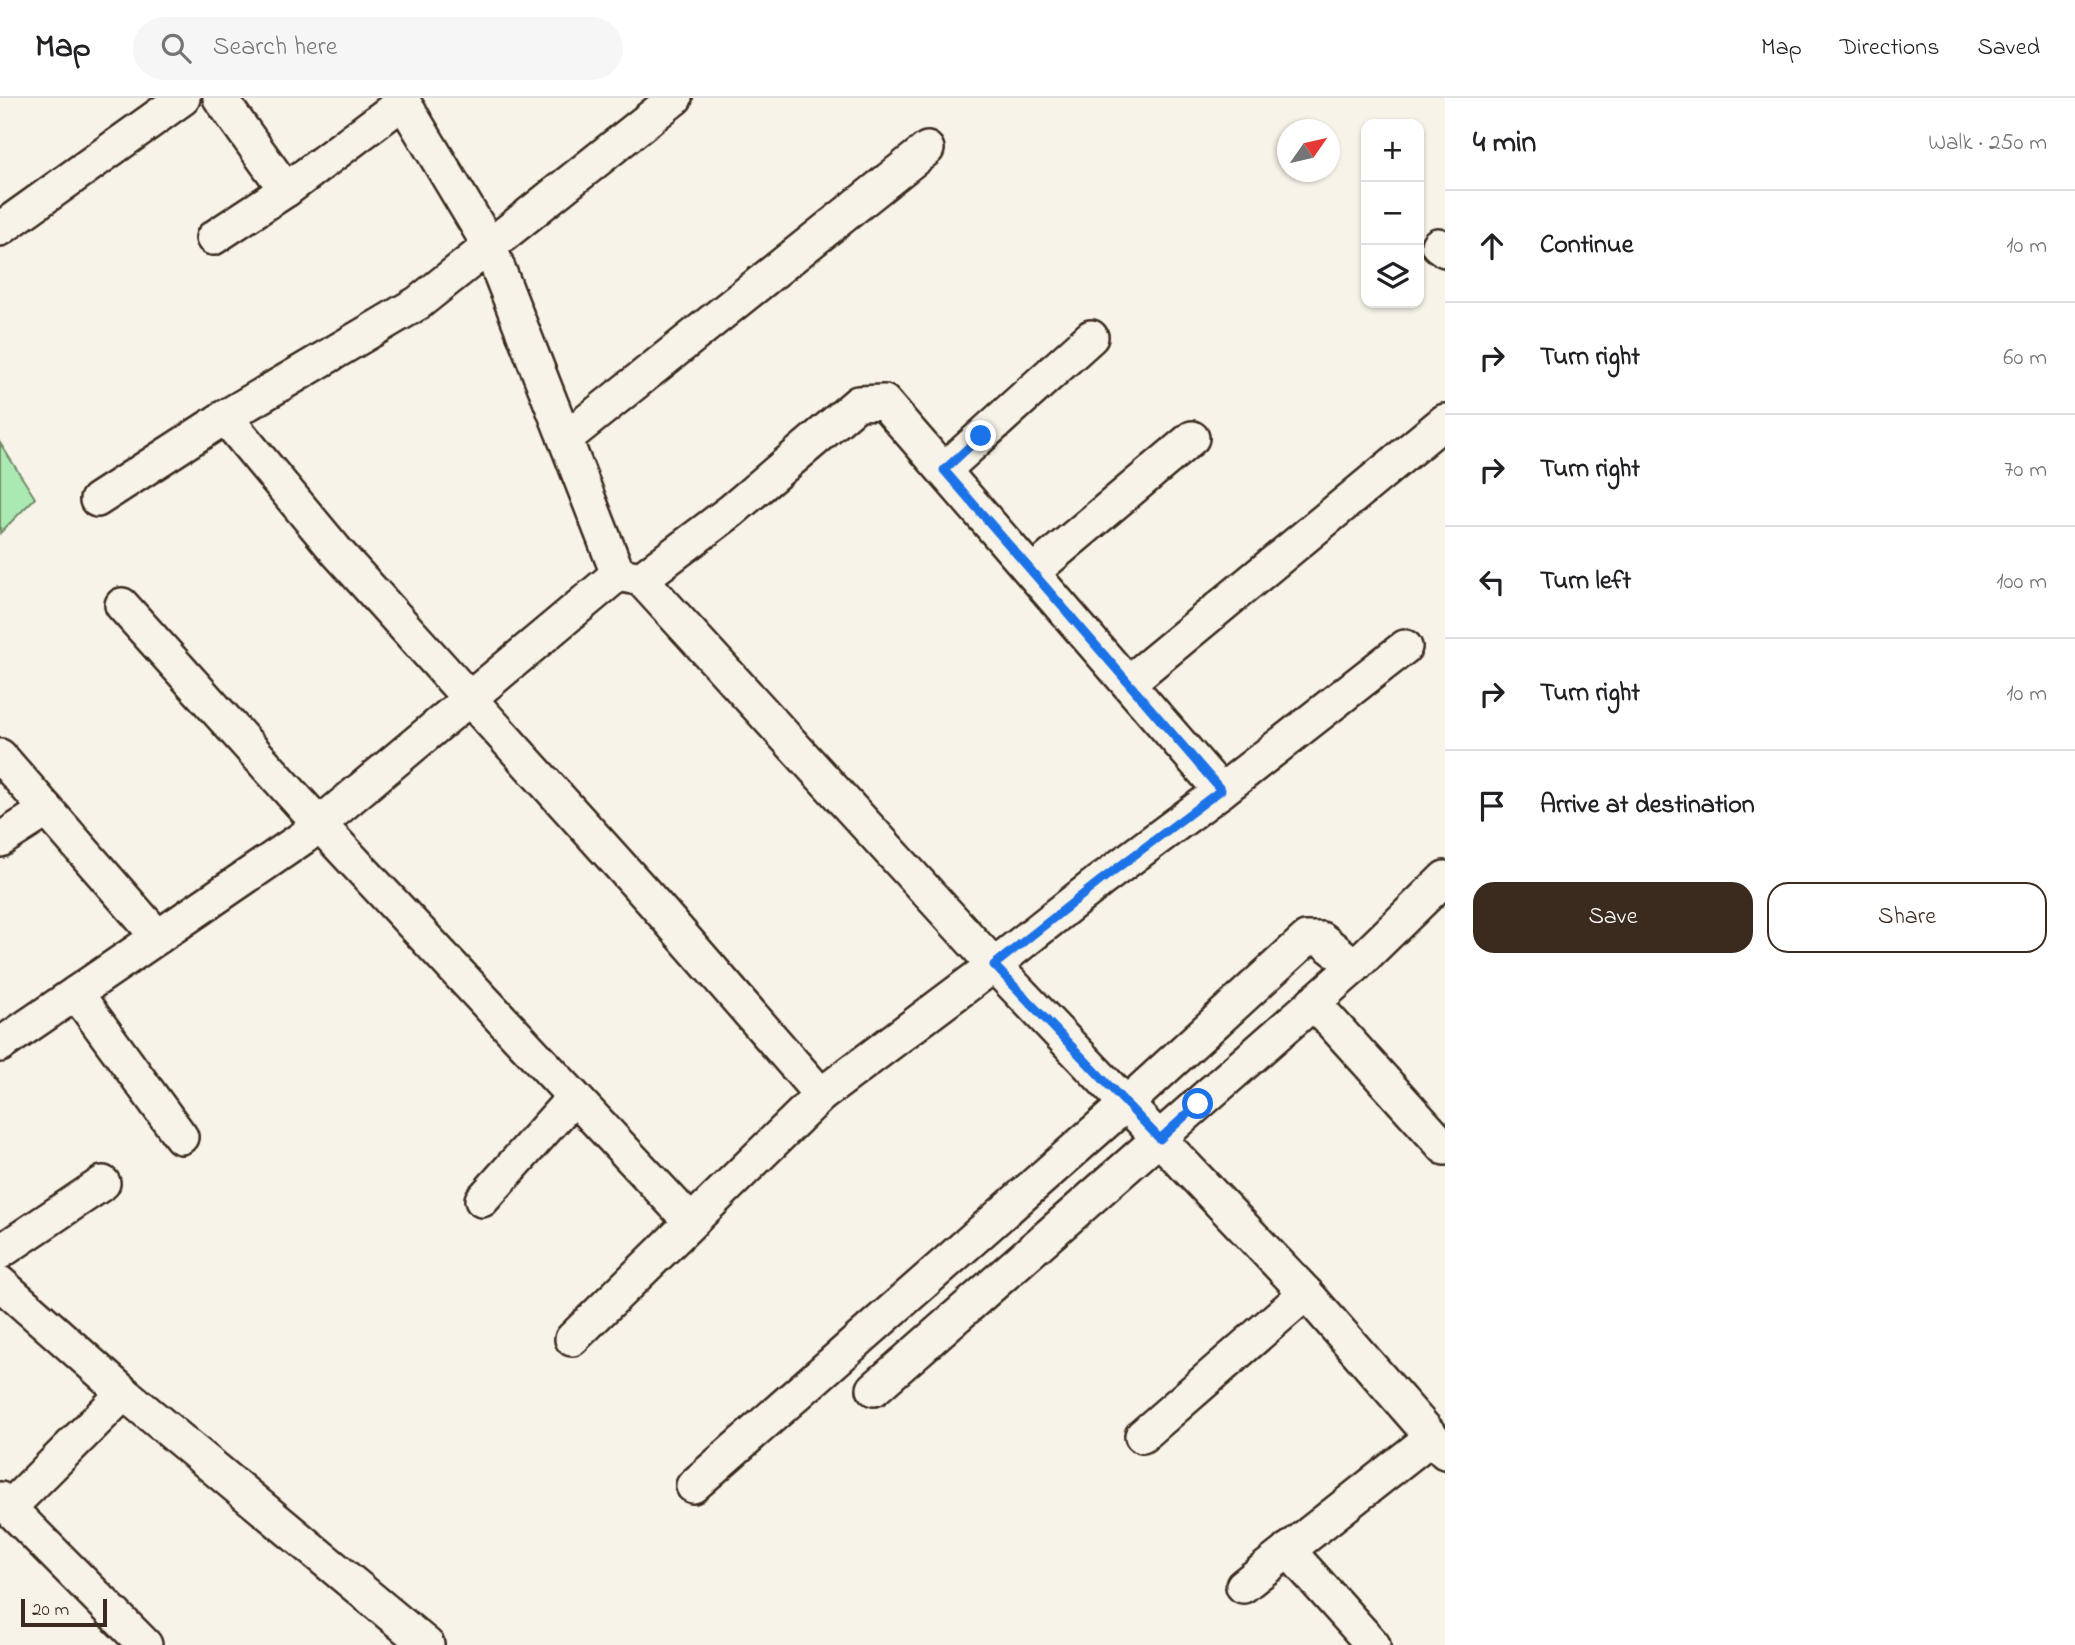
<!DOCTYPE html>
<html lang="en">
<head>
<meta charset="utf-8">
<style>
  body { margin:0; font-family:"Indie Flower",sans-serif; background:#f6f6f6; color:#202124 }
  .controls { position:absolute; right:21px; top:21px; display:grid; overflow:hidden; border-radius:14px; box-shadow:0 2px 5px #0004 }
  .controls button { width:63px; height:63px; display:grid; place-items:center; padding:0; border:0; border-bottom:2px solid #e0e0e0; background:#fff; color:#202124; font:35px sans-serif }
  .compass { position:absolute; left:1277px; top:21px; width:63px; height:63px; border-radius:50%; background:#fff; box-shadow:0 2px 5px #0004; rotate:56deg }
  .scale { position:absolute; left:21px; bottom:18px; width:86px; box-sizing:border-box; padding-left:7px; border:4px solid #3b2a1e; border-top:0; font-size:19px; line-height:24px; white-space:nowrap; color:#3b2a1e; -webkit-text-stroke:5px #f7f3e8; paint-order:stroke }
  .stop { position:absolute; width:21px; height:21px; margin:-16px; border:5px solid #1a73e8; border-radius:50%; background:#fff }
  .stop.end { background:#1a73e8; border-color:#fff; box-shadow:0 2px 7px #0008 }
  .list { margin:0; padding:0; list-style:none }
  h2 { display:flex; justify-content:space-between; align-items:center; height:91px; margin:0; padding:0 28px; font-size:30px }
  h2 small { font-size:23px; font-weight:400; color:#757577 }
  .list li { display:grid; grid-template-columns:46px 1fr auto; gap:21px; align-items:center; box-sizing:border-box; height:112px; padding:0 28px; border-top:2px solid #e0e0e0 }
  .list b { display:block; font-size:26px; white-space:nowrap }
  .list em { font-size:23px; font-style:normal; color:#757577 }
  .actions { display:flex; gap:14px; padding:21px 28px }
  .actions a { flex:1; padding:16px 0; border:2px solid #3b2a1e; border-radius:21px; text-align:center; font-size:24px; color:#3b2a1e }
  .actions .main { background:#3b2a1e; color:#fff }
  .icon { flex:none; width:38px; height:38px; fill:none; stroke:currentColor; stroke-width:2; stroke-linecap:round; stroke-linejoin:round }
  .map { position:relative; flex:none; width:1445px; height:1547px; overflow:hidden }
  header { display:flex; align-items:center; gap:42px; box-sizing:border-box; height:98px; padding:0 35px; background:#fff; border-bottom:2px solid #e0e0e0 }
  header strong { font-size:33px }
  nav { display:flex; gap:38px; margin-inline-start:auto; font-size:24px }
  .search { width:490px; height:63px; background:#f6f6f6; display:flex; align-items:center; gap:18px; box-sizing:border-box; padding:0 24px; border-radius:38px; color:#757577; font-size:26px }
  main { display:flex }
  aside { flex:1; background:#fff }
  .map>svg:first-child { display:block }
</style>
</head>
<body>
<header>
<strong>Map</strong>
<div class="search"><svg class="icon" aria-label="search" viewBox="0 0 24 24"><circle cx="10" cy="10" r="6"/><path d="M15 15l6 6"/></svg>Search here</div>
<nav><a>Map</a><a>Directions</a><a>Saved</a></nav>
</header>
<main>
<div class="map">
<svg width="1445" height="1547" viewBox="0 0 1445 1547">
  <rect width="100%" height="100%" fill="#f7f3e8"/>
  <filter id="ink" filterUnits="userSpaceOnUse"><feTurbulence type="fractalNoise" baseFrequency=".0143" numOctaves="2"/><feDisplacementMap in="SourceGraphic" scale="14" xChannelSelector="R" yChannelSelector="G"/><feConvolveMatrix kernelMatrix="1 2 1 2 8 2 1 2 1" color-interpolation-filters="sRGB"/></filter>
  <g filter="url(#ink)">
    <!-- green -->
    <polygon fill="#aaeab2" stroke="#728a68" stroke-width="2" points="0,345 35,400 0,435"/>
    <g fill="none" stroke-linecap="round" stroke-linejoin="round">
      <!-- minor casing -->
      <g stroke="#3b2a1e" stroke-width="38">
        <g id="minor">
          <polyline points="220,0 286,92"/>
          <polyline points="401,0 489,147 618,476 641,481 994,867 1306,1195 1445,1354"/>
          <polyline points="0,131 183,0"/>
          <polyline points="213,140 286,92 403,4"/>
          <polyline points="1438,147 1445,152"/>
          <polyline points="225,319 338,455 652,803 821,997"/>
          <polyline points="565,341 927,51"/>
          <polyline points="944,372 1091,239"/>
          <polyline points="97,402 225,319 418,205 675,0"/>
          <polyline points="1033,474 1192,340"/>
          <polyline points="641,481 731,413 858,305 884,304 1221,693"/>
          <polyline points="122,507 319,726 691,1124"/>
          <polyline points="1128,585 1445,323"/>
          <polyline points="0,658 158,839"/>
          <polyline points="0,742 47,712"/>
          <polyline points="76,895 181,1039"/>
          <polyline points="1313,904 1445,1050"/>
          <polyline points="0,947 304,739 618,476"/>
          <polyline points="482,1102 574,999"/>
          <polyline points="0,1154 103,1085"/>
          <polyline points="0,1185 124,1295 427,1547"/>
          <polyline points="572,1241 821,997 994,867 1100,783 1221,693 1405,549"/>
          <polyline points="874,1291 1355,868 1445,780"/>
          <polyline points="1142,1338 1306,1195"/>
          <polyline points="693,1388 1126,1006 1306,841 1321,841 1355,868"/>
          <polyline points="0,1401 145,1547"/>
          <polyline points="10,1409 124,1295"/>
          <polyline points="1288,1452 1373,1547"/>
          <polyline points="1243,1488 1432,1339"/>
        </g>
      </g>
      <!-- minor -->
      <use href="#minor" stroke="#f7f3e8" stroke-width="33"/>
    </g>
  </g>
  <g fill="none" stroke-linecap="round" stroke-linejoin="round" filter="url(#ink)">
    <!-- route -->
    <polyline stroke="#1a73e8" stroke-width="9" points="981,338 944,372 1221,692 1100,783 994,867 1160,1041 1198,1006"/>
  </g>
</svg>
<div class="controls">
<button>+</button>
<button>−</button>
<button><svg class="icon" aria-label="layers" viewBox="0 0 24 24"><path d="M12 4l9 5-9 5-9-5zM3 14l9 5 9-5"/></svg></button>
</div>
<svg class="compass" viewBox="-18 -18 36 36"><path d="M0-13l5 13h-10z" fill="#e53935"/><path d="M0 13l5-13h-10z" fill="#757577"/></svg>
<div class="scale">20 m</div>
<div class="stop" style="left:1198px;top:1006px"></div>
<div class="stop end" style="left:981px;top:338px"></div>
</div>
<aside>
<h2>4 min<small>Walk · 250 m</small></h2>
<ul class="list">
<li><svg class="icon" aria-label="ahead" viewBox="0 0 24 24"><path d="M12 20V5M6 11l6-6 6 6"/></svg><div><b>Continue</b></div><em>10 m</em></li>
<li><svg class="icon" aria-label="right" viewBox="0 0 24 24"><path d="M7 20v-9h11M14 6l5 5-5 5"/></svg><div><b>Turn right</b></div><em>60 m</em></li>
<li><svg class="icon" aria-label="right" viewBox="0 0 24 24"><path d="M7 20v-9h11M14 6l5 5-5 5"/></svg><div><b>Turn right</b></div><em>70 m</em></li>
<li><svg class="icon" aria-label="left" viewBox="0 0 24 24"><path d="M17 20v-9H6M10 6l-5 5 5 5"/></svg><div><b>Turn left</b></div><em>100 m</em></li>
<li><svg class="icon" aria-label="right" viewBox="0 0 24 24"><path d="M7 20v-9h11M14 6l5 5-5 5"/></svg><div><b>Turn right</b></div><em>10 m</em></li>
<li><svg class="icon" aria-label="arrive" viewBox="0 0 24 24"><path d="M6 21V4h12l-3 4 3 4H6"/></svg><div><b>Arrive at destination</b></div></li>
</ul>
<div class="actions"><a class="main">Save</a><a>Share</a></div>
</aside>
</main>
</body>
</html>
